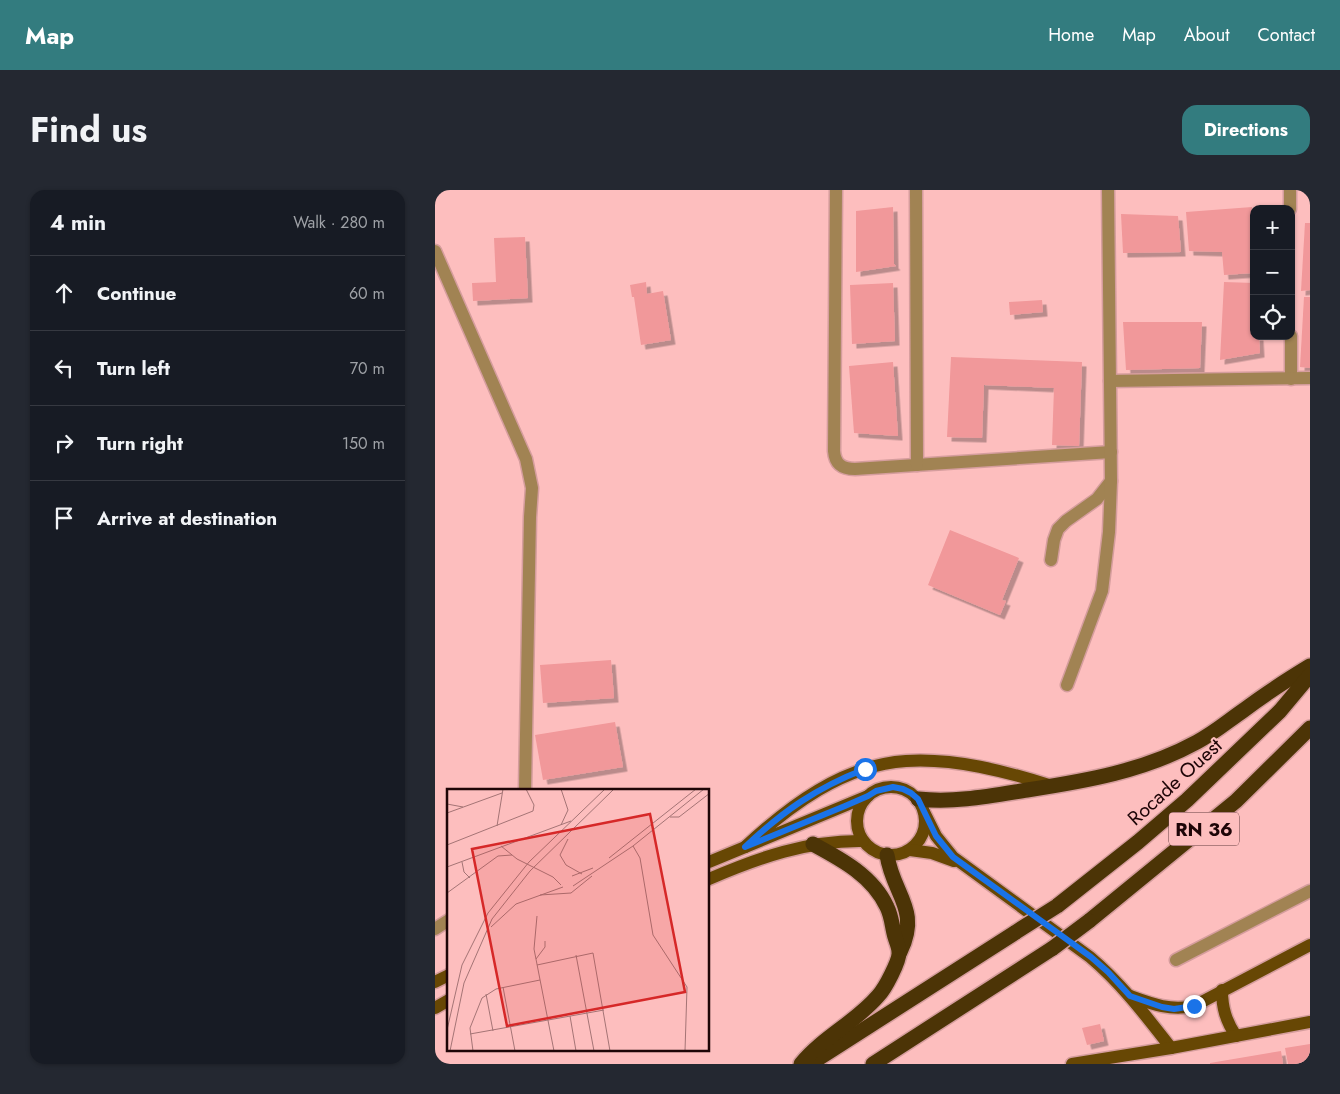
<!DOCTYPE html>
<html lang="en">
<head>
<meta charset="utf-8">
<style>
  body { margin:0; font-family:Jost,sans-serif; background:#242831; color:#f1f3f6 }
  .controls { position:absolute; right:15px; top:15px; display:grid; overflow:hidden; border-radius:10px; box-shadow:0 1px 4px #0004 }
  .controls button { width:45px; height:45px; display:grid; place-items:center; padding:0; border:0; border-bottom:1px solid #363941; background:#171b24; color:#f1f3f6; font:25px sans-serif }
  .stop { position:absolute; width:15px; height:15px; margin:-11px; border:4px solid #1a73e8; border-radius:50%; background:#fff }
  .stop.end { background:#1a73e8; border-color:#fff; box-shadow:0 1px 5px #0008 }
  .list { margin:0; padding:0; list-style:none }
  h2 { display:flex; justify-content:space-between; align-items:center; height:65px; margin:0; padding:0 20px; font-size:21px }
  h2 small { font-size:16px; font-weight:400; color:#9ea1a6 }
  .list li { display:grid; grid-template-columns:32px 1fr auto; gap:15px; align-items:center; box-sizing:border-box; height:75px; padding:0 20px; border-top:1px solid #363941 }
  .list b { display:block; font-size:19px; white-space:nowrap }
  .list em { font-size:16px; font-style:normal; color:#9ea1a6 }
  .icon { flex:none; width:28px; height:28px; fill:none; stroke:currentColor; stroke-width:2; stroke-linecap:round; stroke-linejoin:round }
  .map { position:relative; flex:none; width:875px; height:874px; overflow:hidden; border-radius:15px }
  header { display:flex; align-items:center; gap:30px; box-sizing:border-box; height:70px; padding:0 25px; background:#337c7f; color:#fff }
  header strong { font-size:24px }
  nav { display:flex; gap:28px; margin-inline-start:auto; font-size:18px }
  .intro { display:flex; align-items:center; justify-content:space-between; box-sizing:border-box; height:120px; padding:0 30px }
  h1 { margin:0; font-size:35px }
  .button { padding:12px 22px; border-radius:15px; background:#337c7f; color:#fff; font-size:18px; font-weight:700 }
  main { display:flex; gap:30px; padding:0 30px }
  aside { flex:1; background:#171b24; border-radius:15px; box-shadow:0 1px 4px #0004 }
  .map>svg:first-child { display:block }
</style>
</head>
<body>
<header>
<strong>Map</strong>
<nav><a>Home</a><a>Map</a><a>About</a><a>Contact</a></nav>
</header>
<div class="intro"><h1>Find us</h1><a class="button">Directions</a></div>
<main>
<aside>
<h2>4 min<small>Walk · 280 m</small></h2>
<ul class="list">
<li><svg class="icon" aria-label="ahead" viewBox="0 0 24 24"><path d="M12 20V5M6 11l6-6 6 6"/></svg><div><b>Continue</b></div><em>60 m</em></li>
<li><svg class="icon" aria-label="left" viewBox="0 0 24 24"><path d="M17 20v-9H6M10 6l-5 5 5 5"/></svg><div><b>Turn left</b></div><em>70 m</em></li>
<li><svg class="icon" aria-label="right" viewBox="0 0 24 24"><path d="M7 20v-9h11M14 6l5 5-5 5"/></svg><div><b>Turn right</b></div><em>150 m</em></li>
<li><svg class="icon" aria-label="arrive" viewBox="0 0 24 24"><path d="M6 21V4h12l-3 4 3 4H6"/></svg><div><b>Arrive at destination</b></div></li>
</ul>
</aside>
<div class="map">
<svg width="875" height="874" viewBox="0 0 875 874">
  <defs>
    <filter id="shadow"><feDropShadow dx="4.5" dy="4.5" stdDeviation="0" flood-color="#0004"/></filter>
  </defs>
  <rect width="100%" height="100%" fill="#fdbebe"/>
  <!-- building -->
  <g fill="#f1989a" filter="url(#shadow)">
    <polygon points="458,17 459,74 461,76 421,82 421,21"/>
    <polygon points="817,17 818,83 789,85 787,62 754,61 751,22"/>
    <polygon points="686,24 743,26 746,62 688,63"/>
    <polygon points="870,33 875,33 875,100 866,101"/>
    <polygon points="90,47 93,108 38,111 37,93 61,92 59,48"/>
    <polygon points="211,92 212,104 228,101 236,150 206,155 199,107 197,107 195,95"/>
    <polygon points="789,92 819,93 819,146 824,146 825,163 785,170"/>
    <polygon points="458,93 460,151 417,154 415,95"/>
    <polygon points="869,107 875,107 875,178 865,177"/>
    <polygon points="607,110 608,122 575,125 574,112"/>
    <polygon points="688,132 767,132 765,178 691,180"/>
    <polygon points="516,167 647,172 644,256 617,255 619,198 549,195 547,248 512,247"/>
    <polygon points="458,172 463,246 419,243 414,176"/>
    <polygon points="515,340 584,368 567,410 571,411 565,425 493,395"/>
    <polygon points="176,470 179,508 108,513 105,475"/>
    <polygon points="180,532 188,577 108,590 100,545"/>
    <polygon points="665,834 669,851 652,855 647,838"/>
    <polygon points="875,854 875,874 853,874 850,858"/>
    <polygon points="846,861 848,874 775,874 775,873"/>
  </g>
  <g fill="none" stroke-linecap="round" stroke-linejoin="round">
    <!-- minor casing -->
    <g stroke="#d59d9d" stroke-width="15">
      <g id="minor">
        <path d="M 401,0 L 399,261 C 400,274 407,279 420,279 L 676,262"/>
        <polyline points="481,0 482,275"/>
        <polyline points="855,0 855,19"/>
        <polyline points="0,61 91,269 97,298 95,327 90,600"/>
        <polyline points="856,146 856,189"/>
        <polyline points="675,191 875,188"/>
        <polyline points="616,370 619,350 623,339 631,331 662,309 676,291"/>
        <polyline points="632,495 667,401 674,342 676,291 673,0"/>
        <polyline points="0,739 14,730"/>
        <polyline points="741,770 875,701"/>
      </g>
    </g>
    <!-- major casing -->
    <g stroke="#d59d9d" stroke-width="15">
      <g id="major">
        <circle cx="456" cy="631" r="34"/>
        <path d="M 489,622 L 501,646 L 518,667 L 655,767 C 687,794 711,826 736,858"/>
        <path d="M 310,657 C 354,616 408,575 471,571 C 520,568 570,581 617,596"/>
        <polyline points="475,660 497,663 519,671"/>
        <polyline points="274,672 433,606"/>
        <path d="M 274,689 C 323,668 373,650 428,651"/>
        <polyline points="0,792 14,785"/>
        <path d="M 787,800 C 787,818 791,831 801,846"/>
        <path d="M 695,806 C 717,814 735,821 759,816 L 875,755"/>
        <polyline points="0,818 14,810"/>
        <polyline points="637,874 736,858 875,832"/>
      </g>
    </g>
    <!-- highway casing -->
    <g stroke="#d59d9d" stroke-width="18">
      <g id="highway">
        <path d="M 483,609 C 520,613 555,606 592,600 C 651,591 709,581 762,552 C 779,543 793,531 809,520 C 830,504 852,490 875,476"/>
        <path d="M 452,665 C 458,705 486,719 465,762"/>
        <polyline points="622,716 703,652 752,610 845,521 875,485"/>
        <polyline points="654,731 801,611 875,538"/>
        <polyline points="378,872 581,742"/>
        <path d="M 366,874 C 388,847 421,832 443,806 C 450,799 465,770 464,762 C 464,757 461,751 460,747 C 457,737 457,727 452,717 C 438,686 406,669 378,654"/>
        <polyline points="438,874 618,758"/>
      </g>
    </g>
    <!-- minor -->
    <use href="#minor" stroke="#a18353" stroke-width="12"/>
    <!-- major -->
    <use href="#major" stroke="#674704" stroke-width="12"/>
    <!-- highway -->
    <use href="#highway" stroke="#4c3406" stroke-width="15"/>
    <!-- highway-bridge casing -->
    <g stroke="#d59d9d" stroke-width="18" stroke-linecap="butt">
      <g id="highway-bridge">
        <polyline points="581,742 622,716"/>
        <polyline points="618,758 654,731"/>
      </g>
    </g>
    <!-- highway-bridge -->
    <use href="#highway-bridge" stroke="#4c3406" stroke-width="15"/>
  </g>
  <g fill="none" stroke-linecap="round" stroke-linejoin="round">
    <!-- route -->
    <path stroke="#1a73e8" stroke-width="6" d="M 430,579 C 381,598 348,621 310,657 L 410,616 L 433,606 L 441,601 L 458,597 L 468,599 L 476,603 L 483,609 L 501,646 L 518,667 L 656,767 L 673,782 L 695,806 L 727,817 L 739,819 L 759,816"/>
  </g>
  <g text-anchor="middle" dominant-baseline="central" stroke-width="4" stroke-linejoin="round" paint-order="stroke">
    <!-- shield labels -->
    <rect fill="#fdbebe" stroke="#613c3e" stroke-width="1" x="734" y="622.5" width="70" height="33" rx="4"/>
    <g font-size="19" font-weight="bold" fill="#1e0507">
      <text x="769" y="639">RN 36</text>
    </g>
    <!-- street labels -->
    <g font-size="20" fill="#1e0507" stroke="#fdbebe">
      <text transform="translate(740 592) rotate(-42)">Rocade Ouest</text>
    </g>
  </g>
  <!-- overview -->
  <g transform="translate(12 599)">
    <rect width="262" height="262" fill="#fdbebe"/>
    <path fill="none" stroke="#a47475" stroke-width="1" d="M 0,15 L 16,18M 0,24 L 55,4M 223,28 L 232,28 L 263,4M 114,36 L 121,21 L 114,0M 50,37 L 56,0M 121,50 L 113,66 L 119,76 L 135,85M 0,56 L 86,22 L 87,16 L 79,0M 54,57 L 70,70 L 106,88 L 114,96M 186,57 L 193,69 L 206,146 L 240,198 L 238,262M 162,69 L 249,0M 15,73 L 17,83 L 23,89M 0,78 L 124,32M 125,87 L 146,79M 126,97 L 186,57 L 257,0M 0,104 L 51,67 L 65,66M 93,106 L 124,104 L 145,87M 90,127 L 87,160 L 107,262M 44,138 L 69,115 L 116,98M 129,166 L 147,262M 89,170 L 98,158 L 98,152M 90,176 L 146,164 L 163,262M 56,198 L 68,262M 39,205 L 46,242M 123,227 L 129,262M 0,241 L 15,176 L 41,124 L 82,73 L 158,0M 23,245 L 157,221M 3,262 L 17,194 L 45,130 L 83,82 L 167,0M 26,262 L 23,239 L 35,209 L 49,200 L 93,191"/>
    <path fill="#d62828" fill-opacity="0.15" stroke="#d62828" stroke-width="2.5" d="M 203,25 L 238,203 L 60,237 L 25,60 Z"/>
    <rect width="262" height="262" fill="none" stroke="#1e0507" stroke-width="2.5"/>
  </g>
</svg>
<div class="controls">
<button>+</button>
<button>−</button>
<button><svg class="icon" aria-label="locate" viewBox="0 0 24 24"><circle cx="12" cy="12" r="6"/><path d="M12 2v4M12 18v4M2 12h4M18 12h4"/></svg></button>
</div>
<div class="stop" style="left:430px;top:579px"></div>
<div class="stop end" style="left:759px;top:816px"></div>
</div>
</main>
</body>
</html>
